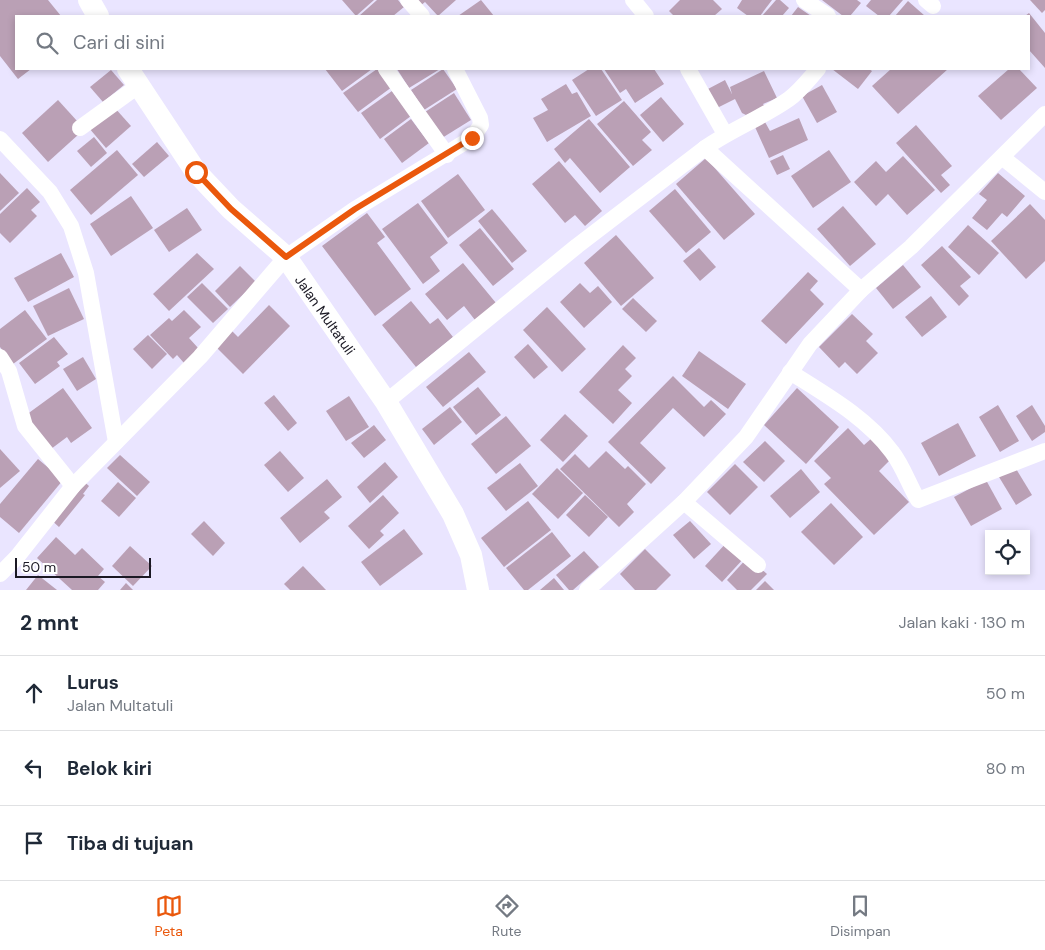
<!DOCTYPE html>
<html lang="id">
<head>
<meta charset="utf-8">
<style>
  body { margin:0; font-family:"DM Sans",sans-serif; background:#f6f6f7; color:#1f2937 }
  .controls { position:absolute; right:15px; bottom:15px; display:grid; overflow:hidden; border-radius:0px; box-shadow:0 2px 8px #0003 }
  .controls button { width:45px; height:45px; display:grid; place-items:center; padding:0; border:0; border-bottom:1px solid #e0e1e3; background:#fff; color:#1f2937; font:25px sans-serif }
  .scale { position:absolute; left:15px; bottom:12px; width:136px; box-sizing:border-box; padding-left:5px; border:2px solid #1b1924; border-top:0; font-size:14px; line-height:18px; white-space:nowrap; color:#1b1924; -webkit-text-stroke:4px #fff; paint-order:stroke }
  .stop { position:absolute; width:15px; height:15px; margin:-11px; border:4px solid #ea580c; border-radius:50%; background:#fff }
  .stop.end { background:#ea580c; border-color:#fff; box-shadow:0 1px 5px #0008 }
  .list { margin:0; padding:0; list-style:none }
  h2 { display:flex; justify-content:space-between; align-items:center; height:65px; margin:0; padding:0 20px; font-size:21px }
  h2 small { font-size:16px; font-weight:400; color:#747a83 }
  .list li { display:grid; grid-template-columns:32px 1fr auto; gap:15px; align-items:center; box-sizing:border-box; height:75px; padding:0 20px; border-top:1px solid #e0e1e3 }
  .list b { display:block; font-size:19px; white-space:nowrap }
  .list p { margin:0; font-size:16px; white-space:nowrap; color:#747a83 }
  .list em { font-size:16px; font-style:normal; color:#747a83 }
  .icon { flex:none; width:28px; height:28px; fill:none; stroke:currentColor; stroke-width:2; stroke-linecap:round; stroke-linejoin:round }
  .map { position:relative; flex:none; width:1045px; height:590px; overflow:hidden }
  .search { position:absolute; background:#fff; box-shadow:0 2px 8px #0003; left:15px; right:15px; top:15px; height:55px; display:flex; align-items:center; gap:12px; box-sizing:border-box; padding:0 18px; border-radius:0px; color:#747a83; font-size:19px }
  .sheet { height:290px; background:#fff }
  nav { display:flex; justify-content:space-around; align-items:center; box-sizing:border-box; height:70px; border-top:1px solid #e0e1e3; background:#fff; font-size:14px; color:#747a83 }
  nav a { display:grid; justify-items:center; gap:2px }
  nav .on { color:#ea580c }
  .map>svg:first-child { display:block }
</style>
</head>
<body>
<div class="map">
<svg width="1045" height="590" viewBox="0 0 1045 590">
  <rect width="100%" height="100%" fill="#eae5ff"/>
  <!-- building -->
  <g fill="#baa0b5">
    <polygon points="0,0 48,0 61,16 16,16 16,69 31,69 18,79 0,56"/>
    <polygon points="342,0 374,0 356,16"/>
    <polygon points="377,0 398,0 404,7 393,16 359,16"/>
    <polygon points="415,0 456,0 438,16 425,2 420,6"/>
    <polygon points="481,0 494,16 458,16"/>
    <polygon points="680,0 713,0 722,9 714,16 674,16 669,11"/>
    <polygon points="742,0 772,0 760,16 748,16 737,8"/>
    <polygon points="776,0 780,0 789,8 782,16 762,16"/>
    <polygon points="822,0 857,0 861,3 850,16 843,16"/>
    <polygon points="871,0 903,0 889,16 879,16 866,6"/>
    <polygon points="1030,0 1045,0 1045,10 1042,13"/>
    <polygon points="908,1 925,16 895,16"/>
    <polygon points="798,7 811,16 791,16"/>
    <polygon points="1029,13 1045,33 1045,68 1029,50 1029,16 1025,16"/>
    <polygon points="325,69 372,69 342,91"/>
    <polygon points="377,69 392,87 358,112 343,93"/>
    <polygon points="397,69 440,69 409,88"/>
    <polygon points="443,69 457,89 424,110 411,90"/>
    <polygon points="589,69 601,69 622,100 596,116 572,80"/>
    <polygon points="604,69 654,69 664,84 635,103 626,89 620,93"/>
    <polygon points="832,69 869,69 872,71 858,89"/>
    <polygon points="891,69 948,69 898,114 872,86"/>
    <polygon points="1009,69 1019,69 1037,88 1001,120 978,96"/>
    <polygon points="111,70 124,85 103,102 90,87"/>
    <polygon points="764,71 777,98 763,104 765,107 746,115 742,113 735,99 715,109 706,90 725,80 732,94 730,87"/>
    <polygon points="566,84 572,94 577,92 591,116 547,142 533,118 548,110 541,99"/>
    <polygon points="822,85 837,112 817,123 802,96"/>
    <polygon points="392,91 411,116 380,139 361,113"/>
    <polygon points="454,93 471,120 442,138 425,112"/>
    <polygon points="661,97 684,124 663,142 640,115"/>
    <polygon points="58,100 78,122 79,134 48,162 22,133"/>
    <polygon points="624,101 651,132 642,140 652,150 633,166 597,124"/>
    <polygon points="114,107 131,126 106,148 89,128"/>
    <polygon points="799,118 808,140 769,158 755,127 765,122 770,131"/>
    <polygon points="411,119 429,143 402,163 384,139"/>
    <polygon points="589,119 630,167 600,193 570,158 565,163 554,149"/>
    <polygon points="916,125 952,166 941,175 950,185 941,193 896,143"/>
    <polygon points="94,137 107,153 91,167 77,151"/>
    <polygon points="157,142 169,156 144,177 132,164"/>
    <polygon points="117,150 138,175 91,215 70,190"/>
    <polygon points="829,150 851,182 813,208 791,176"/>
    <polygon points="783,155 790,169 777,175 770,161"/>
    <polygon points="903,156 935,190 907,215 888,194 876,206 854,182 876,161 886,172"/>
    <polygon points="706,158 755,214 724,240 676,184"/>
    <polygon points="559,161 602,211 585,226 575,215 565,223 532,184"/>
    <polygon points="0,173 19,193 0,211"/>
    <polygon points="998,173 1025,196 1007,217 1002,213 987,230 972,218 987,200 979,194"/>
    <polygon points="458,174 485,210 448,238 421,201"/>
    <polygon points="27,188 40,202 31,210 37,216 10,243 0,233 0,214"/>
    <polygon points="675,189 711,232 686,253 649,211"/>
    <polygon points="131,196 153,228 111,256 90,224"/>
    <polygon points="418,203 448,243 430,257 440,271 423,284 382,229"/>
    <polygon points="1030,204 1045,220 1045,261 1026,279 991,241"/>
    <polygon points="843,206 876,244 850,266 817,229"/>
    <polygon points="187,208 202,230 169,252 154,230"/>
    <polygon points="492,209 527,251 512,263 478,221"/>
    <polygon points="367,213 385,237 377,243 411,289 375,316 322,246"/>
    <polygon points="968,225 999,253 979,275 948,247"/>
    <polygon points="480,228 514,269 493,286 459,245"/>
    <polygon points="616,235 654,278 621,306 584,263"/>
    <polygon points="942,246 971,277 960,286 969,296 959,306 921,265"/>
    <polygon points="699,248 716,267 700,281 683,261"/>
    <polygon points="61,253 74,277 28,302 14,278"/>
    <polygon points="197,253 214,269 169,311 153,294"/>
    <polygon points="463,263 496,303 475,320 464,306 447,320 425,294"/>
    <polygon points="903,265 921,287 893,309 876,288"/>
    <polygon points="240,266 256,282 230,307 215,291"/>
    <polygon points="808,272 818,281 810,290 824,304 786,344 761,321"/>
    <polygon points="202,283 228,309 213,323 187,297"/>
    <polygon points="580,283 590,293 598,286 612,302 584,328 560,302"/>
    <polygon points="69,288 84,319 48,336 33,306"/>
    <polygon points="931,296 947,317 922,337 905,317"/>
    <polygon points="633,298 657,321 646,332 622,309"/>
    <polygon points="411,301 430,324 438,318 453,337 416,367 382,325"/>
    <polygon points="269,305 290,326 243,374 214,345 230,329 238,337"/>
    <polygon points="547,307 586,349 562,372 523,330"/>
    <polygon points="25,310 47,339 13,364 0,347 0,329"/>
    <polygon points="184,310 201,327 189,338 199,349 184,363 177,355 173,359 150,335 169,318 172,321"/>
    <polygon points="852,314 873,334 866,341 878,353 857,374 845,362 839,368 819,347"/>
    <polygon points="148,335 167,354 152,369 133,349"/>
    <polygon points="54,337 68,354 57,362 60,366 35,384 19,363"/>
    <polygon points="528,344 548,367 534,379 514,357"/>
    <polygon points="623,345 636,358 625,369 632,376 618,390 632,403 613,424 579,392"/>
    <polygon points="699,351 746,384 728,409 682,376"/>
    <polygon points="469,352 486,372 443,407 426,387"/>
    <polygon points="83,357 96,379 77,391 63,369"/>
    <polygon points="673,376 704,407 711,400 726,414 704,437 673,408 640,443 666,468 651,484 608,442"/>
    <polygon points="478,387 501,415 476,435 453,407"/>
    <polygon points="63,388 92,428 71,443 67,437 51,449 26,415"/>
    <polygon points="797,388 839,427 806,464 764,425"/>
    <polygon points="274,395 297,423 288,431 264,403"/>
    <polygon points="349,396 369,427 346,441 326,411"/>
    <polygon points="998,405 1019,441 1000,452 979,417"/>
    <polygon points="1032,405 1045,426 1045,432 1032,441 1016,416"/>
    <polygon points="450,407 462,422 434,445 422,429"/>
    <polygon points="565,414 588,436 563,462 540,440"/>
    <polygon points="506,416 531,446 496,474 471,444"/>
    <polygon points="958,423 976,456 939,476 921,443"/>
    <polygon points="374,425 386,440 364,458 351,443"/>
    <polygon points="848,428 864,445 872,438 892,458 879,471 909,502 874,535 824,484 831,478 814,461"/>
    <polygon points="765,441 785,461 764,482 743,462"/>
    <polygon points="0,449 20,471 0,488"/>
    <polygon points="280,451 304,478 288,492 264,465"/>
    <polygon points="606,451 625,469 628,466 646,484 627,504 634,512 619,527 560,469 575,454 589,468"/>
    <polygon points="120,455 150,482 137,496 107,468"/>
    <polygon points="38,459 63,480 19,533 0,517 0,504"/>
    <polygon points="385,462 398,477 370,503 357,487"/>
    <polygon points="520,463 538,486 506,511 487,488"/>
    <polygon points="735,464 758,487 730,515 707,492"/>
    <polygon points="1015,467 1032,495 1016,505 999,477"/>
    <polygon points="557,468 583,493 558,519 532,494"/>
    <polygon points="801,469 820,492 790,518 770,496"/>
    <polygon points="81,479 89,486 83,494 85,495 59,527 49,518"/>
    <polygon points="327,479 342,497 324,512 330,518 300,543 280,518"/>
    <polygon points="986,480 1002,509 971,526 954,497"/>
    <polygon points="118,482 136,498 119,517 101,501"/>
    <polygon points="383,495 399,513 380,531 384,535 369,549 348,526"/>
    <polygon points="585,495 608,517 589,537 566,515"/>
    <polygon points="528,501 551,530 504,567 481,538"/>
    <polygon points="831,503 863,537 834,565 801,532"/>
    <polygon points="204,521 225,543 213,556 191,534"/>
    <polygon points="690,521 711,544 694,559 673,535"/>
    <polygon points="404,529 423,554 380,586 361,562"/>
    <polygon points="552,532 571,556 528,590 524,590 506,568"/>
    <polygon points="56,537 75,555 82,548 104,569 98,576 105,582 98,590 72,590 37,558"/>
    <polygon points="728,541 745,557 722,582 705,566"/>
    <polygon points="130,546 152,566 133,586 112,566"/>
    <polygon points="645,549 671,575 656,590 635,590 620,574"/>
    <polygon points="584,551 599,567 573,590 569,590 556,575"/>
    <polygon points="748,557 767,574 751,590 737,590 727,580"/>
    <polygon points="303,566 326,590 290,590 284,584"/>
    <polygon points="38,575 57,590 26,590"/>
    <polygon points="554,578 564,590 540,590"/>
    <polygon points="765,581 774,590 756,590"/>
    <polygon points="126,583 133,590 120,590"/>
  </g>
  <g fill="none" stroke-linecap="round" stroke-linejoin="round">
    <!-- minor -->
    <g stroke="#fff" stroke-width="16">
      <polyline points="408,0 422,16"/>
      <polyline points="633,0 646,16"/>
      <polyline points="804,0 828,16"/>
      <polyline points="926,0 933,6"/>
      <polyline points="386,69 447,155"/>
      <polyline points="688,69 725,134"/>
      <polyline points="80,128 138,86"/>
      <polyline points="0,139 50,192 71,226 86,273 116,442"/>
      <polyline points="705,148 861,290"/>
      <polyline points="1002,157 1045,192"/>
      <polyline points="0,357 9,371 25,426 73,486"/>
      <path d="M 790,372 C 826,395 866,417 892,452 C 903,466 909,485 918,500 L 1045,451"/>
      <path d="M 386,402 L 577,246 L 705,148 C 732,129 762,118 789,99 C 800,91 809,79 818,69"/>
      <polyline points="684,502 758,565"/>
      <polyline points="0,574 17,557 73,486 200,357 286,257 355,209 472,138 481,125 480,118 455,69"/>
      <polyline points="587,590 684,502 746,437 810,344 861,290 911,247 1045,114"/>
    </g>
    <!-- secondary -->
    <g stroke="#fff" stroke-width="22">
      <polyline points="89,0 98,16"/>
      <polyline points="128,69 196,172 231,209 286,257 386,402 453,514 471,555 478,590"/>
    </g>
  </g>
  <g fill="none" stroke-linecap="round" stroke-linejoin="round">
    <!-- route -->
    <polyline stroke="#ea580c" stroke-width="6" points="196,172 231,209 286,257 355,209 472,138"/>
  </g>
  <g text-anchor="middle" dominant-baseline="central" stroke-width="5" stroke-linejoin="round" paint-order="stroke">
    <!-- street labels -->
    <g font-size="14" fill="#1b1924" stroke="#fff">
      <text transform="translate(325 315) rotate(55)">Jalan Multatuli</text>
    </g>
  </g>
</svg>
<div class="controls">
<button><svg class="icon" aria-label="locate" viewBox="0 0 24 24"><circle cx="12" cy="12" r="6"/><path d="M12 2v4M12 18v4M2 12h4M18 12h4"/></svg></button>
</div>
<div class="scale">50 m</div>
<div class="stop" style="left:196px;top:172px"></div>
<div class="stop end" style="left:472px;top:138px"></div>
<div class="search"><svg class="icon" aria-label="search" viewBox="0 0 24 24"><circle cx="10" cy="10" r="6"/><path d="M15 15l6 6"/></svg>Cari di sini</div>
</div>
<section class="sheet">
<h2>2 mnt<small>Jalan kaki · 130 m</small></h2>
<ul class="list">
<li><svg class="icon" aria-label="ahead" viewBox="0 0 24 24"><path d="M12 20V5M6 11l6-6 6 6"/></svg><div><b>Lurus</b><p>Jalan Multatuli</p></div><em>50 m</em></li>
<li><svg class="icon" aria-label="left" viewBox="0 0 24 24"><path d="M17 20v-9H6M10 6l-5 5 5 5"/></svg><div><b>Belok kiri</b></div><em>80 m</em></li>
<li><svg class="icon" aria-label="arrive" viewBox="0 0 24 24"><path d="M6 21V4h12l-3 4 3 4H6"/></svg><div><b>Tiba di tujuan</b></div></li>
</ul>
</section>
<nav>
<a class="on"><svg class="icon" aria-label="map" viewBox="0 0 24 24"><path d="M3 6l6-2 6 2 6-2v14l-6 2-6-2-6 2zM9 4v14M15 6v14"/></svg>Peta</a>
<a><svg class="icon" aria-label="directions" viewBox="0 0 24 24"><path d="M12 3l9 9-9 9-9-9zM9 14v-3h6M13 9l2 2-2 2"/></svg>Rute</a>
<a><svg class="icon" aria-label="saved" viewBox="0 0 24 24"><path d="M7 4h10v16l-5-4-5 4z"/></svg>Disimpan</a>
</nav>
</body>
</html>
